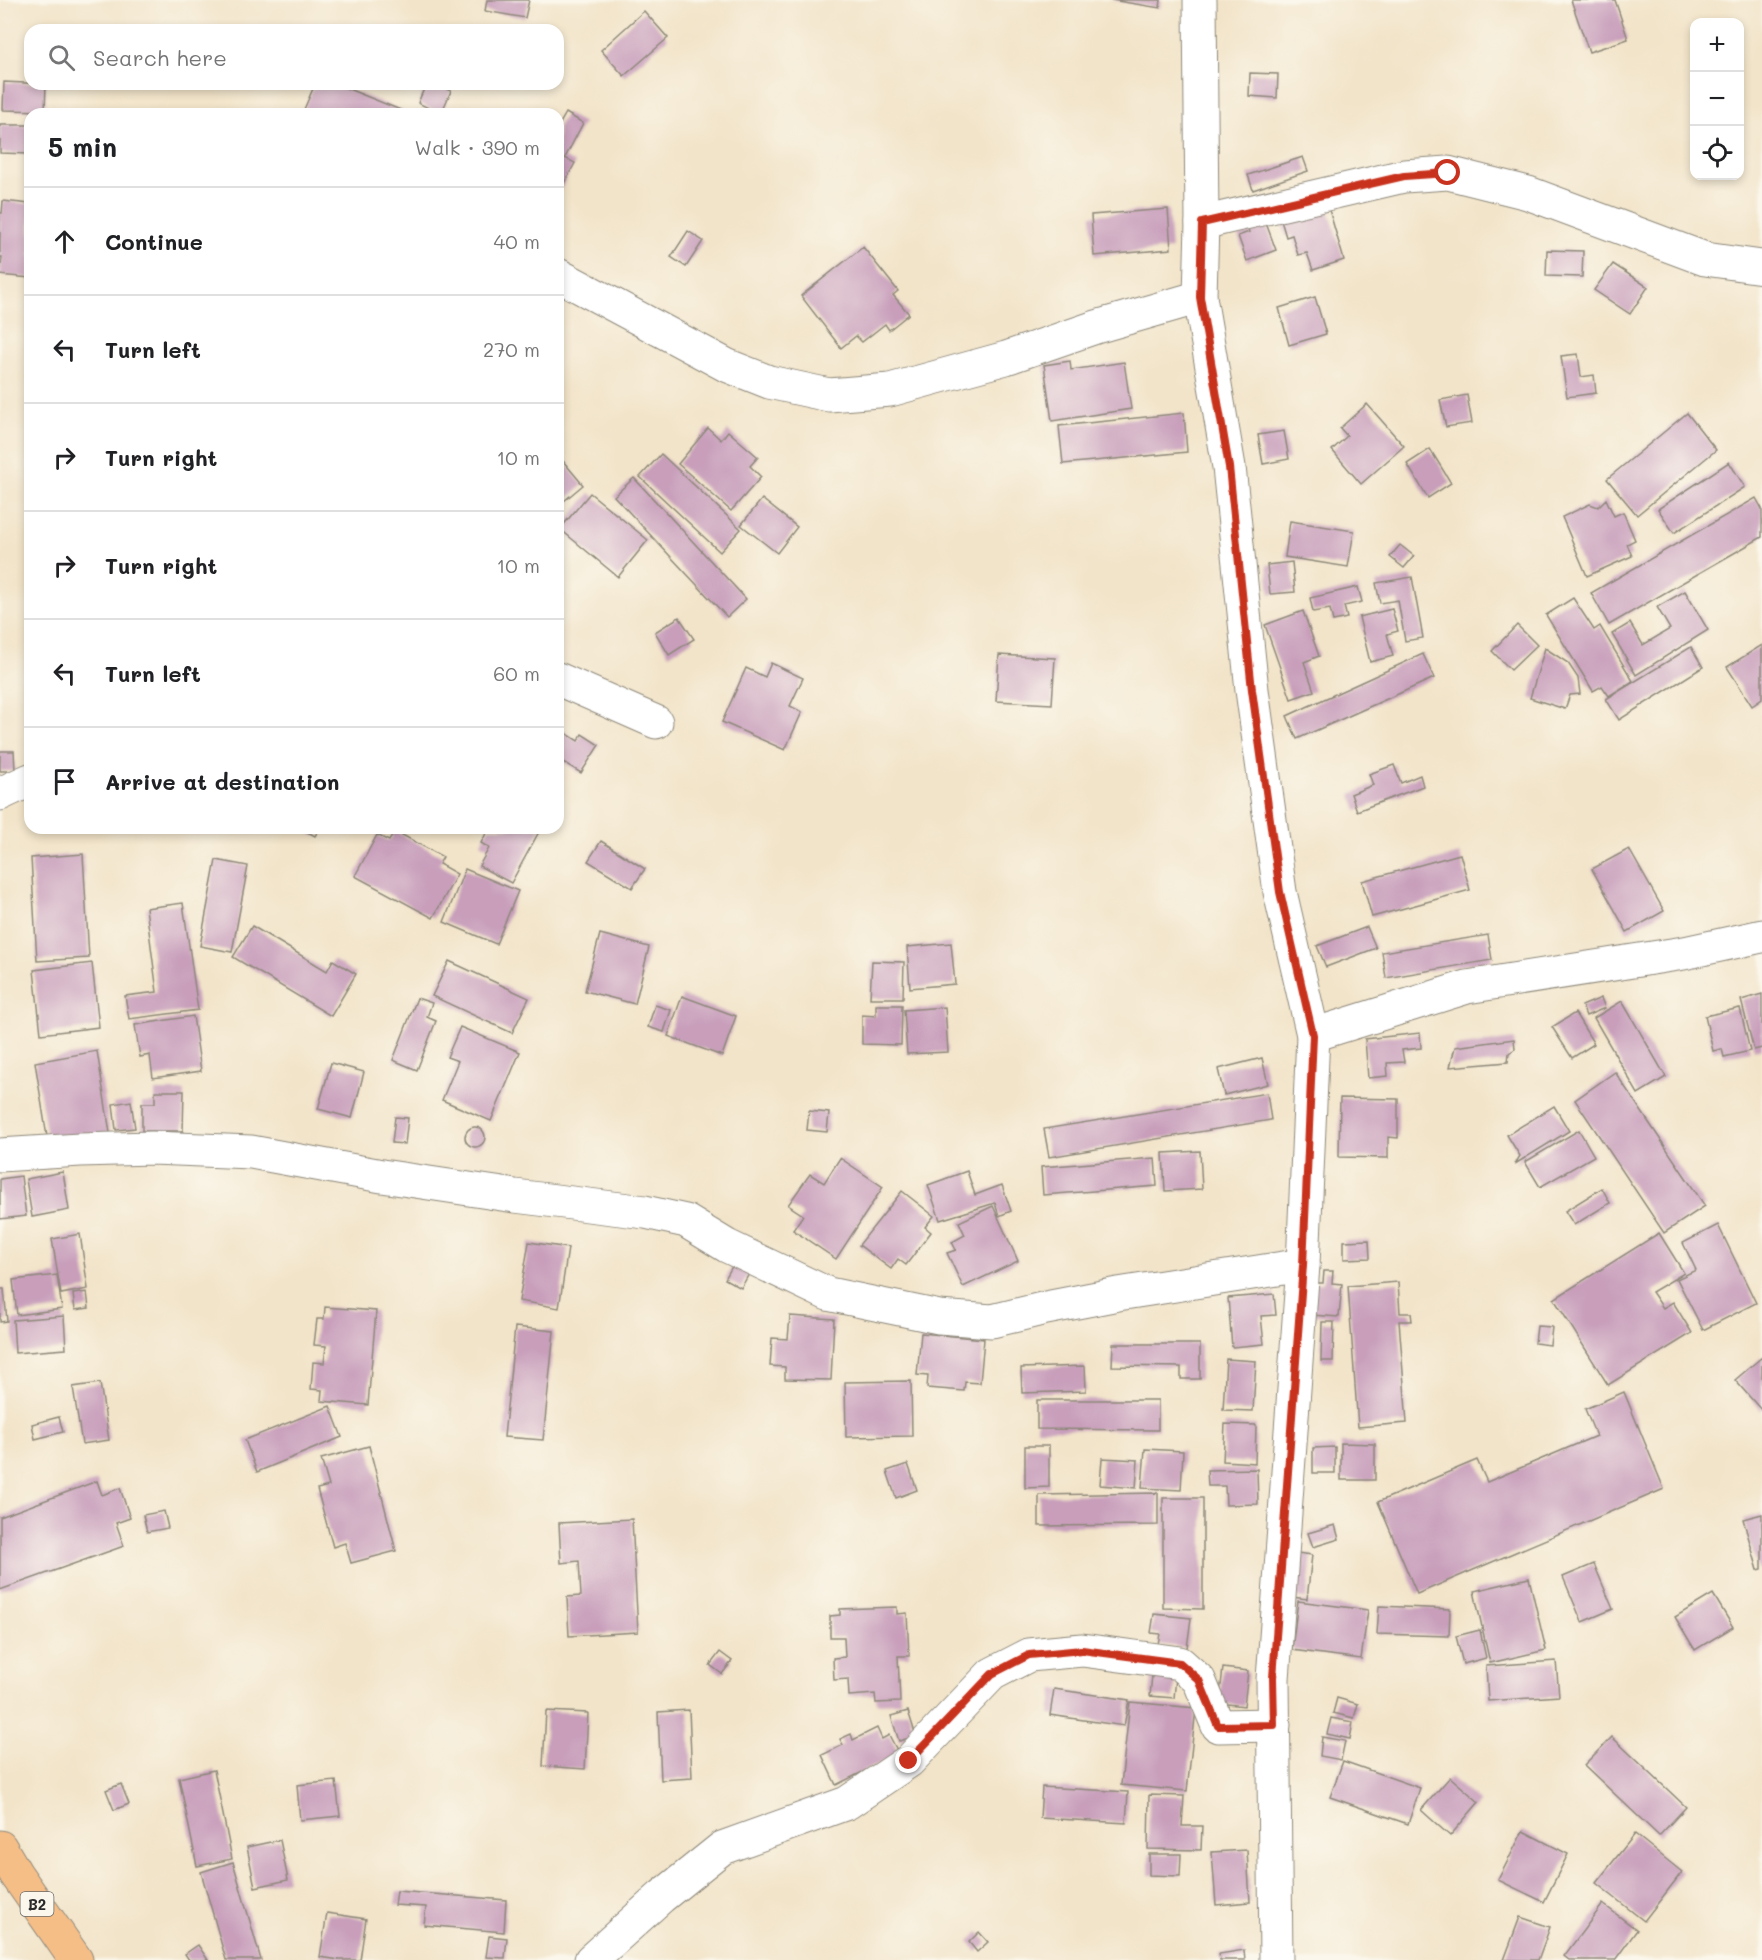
<!DOCTYPE html>
<html lang="en">
<head>
<meta charset="utf-8">
<style>
  body { margin:0; font-family:Mali,sans-serif; background:#f6f6f6; color:#202124 }
  .controls { position:absolute; right:18px; top:18px; display:grid; overflow:hidden; border-radius:12px; box-shadow:0 3px 9px #0003 }
  .controls button { width:54px; height:54px; display:grid; place-items:center; padding:0; border:0; border-bottom:2px solid #e0e0e0; background:#fff; color:#202124; font:30px sans-serif }
  .stop { position:absolute; width:18px; height:18px; margin:-14px; border:4px solid #c8321e; border-radius:50%; background:#fff }
  .stop.end { background:#c8321e; border-color:#fff; box-shadow:0 2px 6px #0008 }
  .list { margin:0; padding:0; list-style:none }
  h2 { display:flex; justify-content:space-between; align-items:center; height:78px; margin:0; padding:0 24px; font-size:26px }
  h2 small { font-size:20px; font-weight:400; color:#757577 }
  .list li { display:grid; grid-template-columns:39px 1fr auto; gap:18px; align-items:center; box-sizing:border-box; height:108px; padding:0 24px; border-top:2px solid #e0e0e0 }
  .list b { display:block; font-size:22px; white-space:nowrap }
  .list em { font-size:20px; font-style:normal; color:#757577 }
  .icon { flex:none; width:33px; height:33px; fill:none; stroke:currentColor; stroke-width:2; stroke-linecap:round; stroke-linejoin:round }
  .map { position:relative; flex:none; width:1762px; height:1960px; overflow:hidden }
  .search { position:absolute; background:#fff; box-shadow:0 3px 9px #0003; left:24px; top:24px; width:540px; height:66px; display:flex; align-items:center; gap:15px; box-sizing:border-box; padding:0 21px; border-radius:18px; color:#757577; font-size:22px }
  .panel { position:absolute; background:#fff; box-shadow:0 3px 9px #0003; left:24px; top:108px; width:540px; height:726px; border-radius:18px }
  .map>svg:first-child { display:block }
</style>
</head>
<body>
<div class="map">
<svg width="1762" height="1960" viewBox="0 0 1762 1960">
  <rect width="100%" height="100%" fill="#fbf7ec"/>
  <filter id="ink" filterUnits="userSpaceOnUse"><feTurbulence type="fractalNoise" baseFrequency=".0167" numOctaves="2"/><feDisplacementMap in="SourceGraphic" scale="12" xChannelSelector="R" yChannelSelector="G"/><feConvolveMatrix kernelMatrix="1 2 1 2 8 2 1 2 1" color-interpolation-filters="sRGB"/></filter>
  <filter id="wash" filterUnits="userSpaceOnUse"><feTurbulence type="fractalNoise" baseFrequency=".008" numOctaves="4" result="noise"/><feDisplacementMap in="SourceGraphic" scale="24" xChannelSelector="R" yChannelSelector="G"/><feGaussianBlur stdDeviation="1.35" result="paint"/><feColorMatrix in="noise" values="0 0 0 0 0 0 0 0 0 0 0 0 0 0 0 0 0 1.4 0 .05"/><feComposite in="paint" operator="in"/></filter>
  <g filter="url(#wash)">
    <rect width="100%" height="100%" fill="#f2e4c9"/>
    <g id="blocks">
      <!-- building -->
      <g fill="#c89ebb">
        <polygon points="487,0 529,0 525,18 485,11"/>
        <polygon points="1111,0 1161,0 1160,8"/>
        <polygon points="1571,0 1615,0 1628,39 1589,52"/>
        <polygon points="644,11 668,38 624,76 601,50"/>
        <polygon points="1250,73 1278,74 1277,98 1249,96"/>
        <polygon points="4,82 46,84 45,111 3,110"/>
        <polygon points="315,84 336,84 403,111 402,114 302,114"/>
        <polygon points="426,84 434,84 451,91 441,114 418,103"/>
        <polygon points="566,113 583,123 565,158 575,163 558,194 558,127"/>
        <polygon points="0,125 30,125 30,154 0,153"/>
        <polygon points="1303,157 1308,171 1253,190 1248,175"/>
        <polygon points="3,201 30,204 30,278 0,275 2,257 0,257 0,213 2,213"/>
        <polygon points="1327,203 1344,260 1313,270 1307,253 1298,255 1292,235 1286,237 1280,217"/>
        <polygon points="1168,209 1171,249 1094,256 1091,215"/>
        <polygon points="1263,215 1276,250 1247,261 1238,236 1249,232 1245,223"/>
        <polygon points="688,231 703,241 686,267 671,257"/>
        <polygon points="863,247 898,291 893,295 909,314 889,330 885,324 862,342 856,336 841,348 801,296"/>
        <polygon points="1547,250 1583,251 1582,277 1546,276"/>
        <polygon points="1613,264 1648,287 1630,314 1594,290"/>
        <polygon points="1315,297 1326,334 1289,345 1279,308"/>
        <polygon points="1578,354 1581,377 1594,375 1596,393 1567,397 1561,356"/>
        <polygon points="1070,361 1071,370 1124,362 1131,409 1052,421 1044,365"/>
        <polygon points="1467,395 1472,423 1446,427 1440,400"/>
        <polygon points="1367,404 1404,446 1361,484 1332,450 1347,436 1340,428"/>
        <polygon points="1184,413 1187,452 1063,464 1059,426"/>
        <polygon points="1687,413 1716,450 1637,515 1607,479"/>
        <polygon points="708,428 721,440 728,431 758,457 750,466 761,477 731,511 678,464"/>
        <polygon points="1284,431 1289,459 1263,464 1258,435"/>
        <polygon points="1430,449 1451,483 1428,498 1407,464"/>
        <polygon points="661,454 741,529 720,552 640,477"/>
        <polygon points="558,455 583,485 558,506"/>
        <polygon points="1729,462 1745,487 1674,533 1658,509"/>
        <polygon points="634,478 746,599 727,617 614,496"/>
        <polygon points="590,493 648,540 618,577 560,529"/>
        <polygon points="1756,498 1762,509 1762,537 1609,625 1591,593"/>
        <polygon points="762,499 797,527 777,553 741,525"/>
        <polygon points="1606,499 1614,516 1623,512 1635,540 1627,544 1632,556 1587,576 1562,517 1590,504 1598,507"/>
        <polygon points="1290,521 1354,531 1348,567 1285,557"/>
        <polygon points="1400,545 1414,556 1404,568 1390,557"/>
        <polygon points="1292,562 1295,592 1270,594 1267,565"/>
        <polygon points="1412,577 1423,638 1405,641 1398,600 1380,603 1376,583"/>
        <polygon points="1358,587 1362,602 1344,606 1347,618 1333,621 1330,609 1313,612 1310,598"/>
        <polygon points="1685,591 1708,630 1636,675 1612,634 1630,623 1643,645 1670,629 1657,607"/>
        <polygon points="1573,598 1594,630 1600,626 1633,681 1609,696 1602,686 1593,691 1546,615"/>
        <polygon points="1392,609 1398,631 1387,634 1393,656 1370,662 1359,617"/>
        <polygon points="1303,611 1319,656 1304,662 1314,691 1291,699 1265,625"/>
        <polygon points="679,617 694,639 669,655 655,632"/>
        <polygon points="1517,625 1537,645 1511,670 1492,651"/>
        <polygon points="1762,645 1762,699 1752,706 1727,667"/>
        <polygon points="1691,647 1703,667 1619,720 1606,699"/>
        <polygon points="1545,648 1568,663 1578,678 1580,694 1570,695 1565,709 1530,698"/>
        <polygon points="1423,654 1434,678 1297,739 1287,716"/>
        <polygon points="999,655 1055,658 1052,704 996,701"/>
        <polygon points="771,663 803,678 790,706 802,712 785,750 722,722 746,668 765,677"/>
        <polygon points="558,728 578,741 582,734 599,745 581,773 558,759"/>
        <polygon points="0,751 14,751 15,771 0,771"/>
        <polygon points="1394,765 1401,783 1420,775 1423,786 1357,811 1351,794 1373,785 1369,774"/>
        <polygon points="300,828 320,828 315,836"/>
        <polygon points="489,828 541,828 511,883 479,866 489,848 481,843"/>
        <polygon points="395,831 443,857 439,864 457,874 433,918 355,876 377,835 389,841"/>
        <polygon points="601,841 645,869 632,888 588,861"/>
        <polygon points="1629,849 1664,911 1627,932 1592,869"/>
        <polygon points="83,854 89,958 37,961 31,858"/>
        <polygon points="1460,854 1470,890 1372,917 1362,881"/>
        <polygon points="216,860 248,866 232,952 200,946"/>
        <polygon points="465,869 518,891 496,944 444,922"/>
        <polygon points="183,903 198,1010 129,1019 125,996 157,992 146,908"/>
        <polygon points="252,926 327,971 333,960 356,974 331,1016 233,957"/>
        <polygon points="1367,927 1376,948 1326,967 1317,946"/>
        <polygon points="600,934 649,947 635,1004 585,991"/>
        <polygon points="1488,935 1492,960 1386,978 1382,952"/>
        <polygon points="951,943 955,984 910,988 907,947"/>
        <polygon points="449,961 529,998 512,1033 432,996"/>
        <polygon points="872,961 904,962 903,998 870,998"/>
        <polygon points="92,963 99,1027 41,1034 34,970"/>
        <polygon points="1762,994 1762,1048 1754,1050 1741,1000"/>
        <polygon points="682,996 736,1016 722,1056 668,1036"/>
        <polygon points="417,998 432,1003 427,1017 436,1021 417,1070 393,1060"/>
        <polygon points="1601,998 1605,1008 1586,1016 1582,1006"/>
        <polygon points="1622,1001 1666,1077 1638,1094 1594,1018"/>
        <polygon points="655,1005 671,1010 664,1032 648,1027"/>
        <polygon points="876,1005 902,1005 901,1045 862,1044 862,1015 876,1016"/>
        <polygon points="945,1007 948,1052 907,1054 904,1010"/>
        <polygon points="1740,1008 1750,1051 1724,1057 1722,1049 1713,1051 1705,1016"/>
        <polygon points="1575,1013 1594,1044 1572,1058 1552,1027"/>
        <polygon points="193,1016 201,1071 153,1078 150,1055 140,1057 135,1025"/>
        <polygon points="460,1027 520,1052 491,1121 442,1100 458,1061 447,1057"/>
        <polygon points="1420,1033 1421,1048 1402,1050 1404,1062 1387,1063 1388,1076 1368,1078 1365,1039"/>
        <polygon points="1514,1039 1515,1049 1509,1053 1508,1062 1450,1067 1455,1047"/>
        <polygon points="97,1051 110,1133 48,1143 35,1062"/>
        <polygon points="1262,1058 1268,1084 1224,1095 1218,1069"/>
        <polygon points="331,1063 364,1072 352,1118 318,1109"/>
        <polygon points="1615,1072 1705,1206 1664,1233 1575,1100"/>
        <polygon points="155,1091 184,1091 183,1131 142,1131 142,1103 155,1103"/>
        <polygon points="1267,1093 1271,1120 1049,1157 1044,1129"/>
        <polygon points="1340,1098 1398,1099 1398,1138 1388,1137 1388,1158 1339,1157"/>
        <polygon points="131,1101 135,1128 116,1130 113,1104"/>
        <polygon points="1554,1106 1569,1131 1515,1164 1520,1156 1507,1135"/>
        <polygon points="809,1111 829,1113 827,1132 807,1130"/>
        <polygon points="395,1117 408,1118 405,1144 392,1143"/>
        <circle cx="475" cy="1137" r="10"/>
        <polygon points="1579,1130 1594,1156 1540,1187 1525,1162"/>
        <polygon points="1200,1151 1202,1189 1165,1191 1163,1153"/>
        <polygon points="840,1158 883,1187 836,1259 793,1230 803,1215 788,1205 810,1174 824,1183"/>
        <polygon points="1155,1158 1157,1186 1043,1195 1041,1167"/>
        <polygon points="967,1171 975,1195 1002,1185 1011,1211 999,1216 995,1203 940,1220 928,1185"/>
        <polygon points="63,1172 69,1210 32,1217 26,1179"/>
        <polygon points="21,1176 26,1216 0,1219 0,1179"/>
        <polygon points="1602,1188 1610,1203 1574,1225 1565,1211"/>
        <polygon points="902,1191 934,1216 925,1227 931,1232 906,1265 898,1259 891,1269 859,1245"/>
        <polygon points="993,1206 1018,1261 963,1287 947,1253 956,1250 952,1242 965,1235 959,1222"/>
        <polygon points="1718,1225 1756,1303 1703,1330 1677,1279 1696,1270 1683,1243"/>
        <polygon points="1659,1233 1684,1273 1652,1292 1663,1308 1673,1302 1692,1333 1608,1385 1554,1299"/>
        <polygon points="80,1234 88,1289 61,1294 52,1239"/>
        <polygon points="1369,1240 1370,1258 1344,1259 1344,1241"/>
        <polygon points="529,1242 568,1248 559,1308 519,1301"/>
        <polygon points="734,1263 750,1272 741,1288 725,1279"/>
        <polygon points="1324,1271 1333,1271 1332,1283 1342,1284 1339,1317 1312,1315 1315,1283 1323,1283"/>
        <polygon points="57,1275 62,1309 17,1315 13,1280"/>
        <polygon points="1398,1282 1400,1313 1411,1313 1412,1321 1399,1321 1407,1423 1358,1427 1348,1286"/>
        <polygon points="0,1289 4,1289 7,1321 0,1322"/>
        <polygon points="87,1292 89,1308 75,1310 73,1294"/>
        <polygon points="1274,1294 1276,1315 1261,1316 1264,1344 1232,1347 1228,1298"/>
        <polygon points="325,1307 376,1311 368,1405 321,1401 322,1390 311,1389 313,1362 324,1363 326,1346 314,1345 317,1319 324,1319"/>
        <polygon points="64,1316 66,1349 15,1353 13,1320"/>
        <polygon points="790,1316 834,1319 831,1380 785,1379 785,1367 770,1366 772,1338 788,1339"/>
        <polygon points="1322,1322 1334,1322 1333,1361 1321,1361"/>
        <polygon points="1537,1326 1552,1327 1550,1345 1535,1343"/>
        <polygon points="515,1327 554,1331 543,1440 504,1437"/>
        <polygon points="921,1333 984,1339 980,1383 965,1382 964,1391 927,1388 928,1376 917,1375"/>
        <polygon points="1113,1344 1200,1344 1200,1379 1181,1379 1181,1367 1112,1366"/>
        <polygon points="1762,1357 1762,1411 1735,1380"/>
        <polygon points="1226,1359 1256,1361 1253,1411 1223,1410"/>
        <polygon points="1085,1366 1086,1391 1022,1393 1021,1368"/>
        <polygon points="911,1381 912,1436 846,1437 845,1382"/>
        <polygon points="100,1383 109,1440 82,1444 73,1387"/>
        <polygon points="1624,1392 1664,1489 1417,1594 1378,1502 1477,1460 1487,1482 1596,1436 1585,1409"/>
        <polygon points="1037,1400 1158,1400 1158,1430 1037,1429"/>
        <polygon points="330,1406 342,1437 257,1472 245,1440"/>
        <polygon points="59,1417 63,1432 35,1439 32,1424"/>
        <polygon points="1225,1424 1256,1425 1255,1463 1223,1461"/>
        <polygon points="1341,1443 1375,1444 1375,1480 1341,1480"/>
        <polygon points="369,1446 396,1551 351,1563 345,1543 333,1547 317,1489 329,1486 321,1459"/>
        <polygon points="1025,1446 1049,1446 1049,1487 1025,1488"/>
        <polygon points="1335,1447 1335,1473 1313,1473 1313,1448"/>
        <polygon points="1145,1449 1183,1451 1181,1490 1142,1488"/>
        <polygon points="1102,1458 1138,1460 1136,1488 1100,1485"/>
        <polygon points="908,1464 917,1490 896,1498 887,1471"/>
        <polygon points="1257,1469 1258,1504 1226,1505 1225,1486 1208,1486 1207,1470"/>
        <polygon points="97,1481 102,1495 120,1488 130,1518 116,1523 124,1546 0,1590 0,1517"/>
        <polygon points="1158,1493 1158,1525 1039,1526 1039,1495"/>
        <polygon points="1163,1498 1203,1498 1203,1609 1163,1608"/>
        <polygon points="164,1511 168,1528 147,1532 143,1515"/>
        <polygon points="1762,1514 1762,1569 1758,1570 1743,1519"/>
        <polygon points="632,1519 638,1632 569,1636 567,1597 581,1596 579,1561 561,1563 559,1523"/>
        <polygon points="1335,1525 1339,1539 1313,1547 1308,1533"/>
        <polygon points="1297,1553 1312,1555 1307,1599 1292,1597"/>
        <polygon points="1594,1564 1613,1609 1582,1622 1563,1577"/>
        <polygon points="1529,1578 1546,1650 1490,1663 1474,1591"/>
        <polygon points="1713,1594 1733,1627 1695,1650 1675,1617"/>
        <polygon points="1298,1601 1368,1610 1361,1659 1292,1650"/>
        <polygon points="1379,1606 1450,1609 1449,1636 1377,1634"/>
        <polygon points="897,1607 897,1614 907,1613 909,1656 898,1656 900,1702 876,1703 875,1694 849,1696 848,1679 834,1680 833,1658 845,1657 844,1637 830,1637 830,1616 840,1615 840,1609"/>
        <polygon points="1154,1614 1191,1618 1187,1648 1158,1644 1160,1634 1151,1633"/>
        <polygon points="1480,1630 1486,1658 1463,1664 1456,1636"/>
        <polygon points="720,1652 732,1661 722,1674 710,1665"/>
        <polygon points="1556,1661 1559,1696 1488,1701 1486,1666"/>
        <polygon points="1223,1668 1248,1671 1244,1706 1219,1703"/>
        <polygon points="1152,1675 1176,1677 1174,1698 1150,1696"/>
        <polygon points="1054,1689 1129,1700 1124,1726 1050,1715"/>
        <polygon points="1337,1698 1358,1704 1354,1718 1333,1713"/>
        <polygon points="1130,1702 1196,1708 1187,1791 1121,1785"/>
        <polygon points="689,1710 692,1778 661,1780 658,1712"/>
        <polygon points="546,1711 588,1713 585,1769 543,1766"/>
        <polygon points="908,1711 916,1736 899,1741 891,1716"/>
        <polygon points="1331,1718 1353,1722 1350,1739 1327,1734"/>
        <polygon points="877,1728 882,1739 889,1735 899,1754 836,1785 822,1755 843,1745 840,1739 851,1734 853,1740"/>
        <polygon points="1322,1737 1345,1741 1341,1760 1320,1756"/>
        <polygon points="1612,1737 1686,1807 1659,1836 1584,1765"/>
        <polygon points="1343,1761 1420,1788 1408,1824 1330,1797"/>
        <polygon points="214,1770 232,1859 197,1866 179,1778"/>
        <polygon points="1450,1777 1479,1802 1450,1836 1421,1810"/>
        <polygon points="336,1781 340,1816 300,1820 297,1785"/>
        <polygon points="121,1784 129,1804 114,1810 106,1790"/>
        <polygon points="1042,1787 1128,1792 1126,1823 1040,1818"/>
        <polygon points="1149,1795 1184,1796 1182,1826 1202,1826 1201,1850 1148,1849"/>
        <polygon points="1523,1831 1568,1854 1544,1902 1498,1880"/>
        <polygon points="1635,1834 1682,1872 1644,1921 1596,1883"/>
        <polygon points="280,1840 288,1880 255,1887 247,1847"/>
        <polygon points="1247,1850 1250,1902 1216,1905 1212,1852"/>
        <polygon points="1149,1854 1181,1854 1180,1876 1149,1875"/>
        <polygon points="233,1862 261,1960 226,1960 201,1872"/>
        <polygon points="397,1891 506,1900 504,1932 424,1925 426,1907 395,1905"/>
        <polygon points="1603,1904 1637,1930 1615,1960 1569,1960 1564,1956"/>
        <polygon points="327,1913 366,1919 360,1960 340,1960 320,1957"/>
        <polygon points="1520,1917 1550,1927 1538,1960 1504,1960"/>
        <polygon points="979,1932 988,1942 977,1952 969,1942"/>
        <polygon points="489,1936 507,1938 505,1958 486,1957"/>
        <polygon points="198,1945 208,1960 189,1960 185,1954"/>
        <polygon points="1244,1950 1245,1960 1220,1960 1219,1954"/>
      </g>
    </g>
  </g>
  <g filter="url(#ink)">
    <use href="#blocks" fill-opacity="0" stroke="#8e887a" stroke-width="1.5"/>
    <g fill="none" stroke-linecap="round" stroke-linejoin="round">
      <!-- minor casing -->
      <g stroke="#8e887a" stroke-width="35">
        <g id="minor">
          <polyline points="1200,0 1202,223 1200,297 1229,467 1252,690 1280,892 1313,1035 1303,1265 1273,1679 1276,1960"/>
          <polyline points="1202,223 1404,176 1448,173 1528,193 1705,259 1762,267"/>
          <polyline points="558,275 726,365 769,382 829,395 890,390 1006,358 1096,327 1200,297"/>
          <polyline points="558,679 656,722"/>
          <polyline points="0,794 30,780"/>
          <polyline points="1313,1035 1467,987 1684,953 1762,936"/>
          <polyline points="0,1155 80,1150 152,1148 251,1152 382,1176 515,1196 645,1212 686,1221 727,1246 828,1294 939,1317 992,1321 1046,1308 1118,1294 1303,1265"/>
          <polyline points="591,1960 661,1897 722,1848 847,1803 909,1761 992,1674 1029,1655 1082,1650 1180,1663 1199,1680 1218,1726 1274,1725"/>
        </g>
      </g>
      <!-- highway casing -->
      <g stroke="#8e887a" stroke-width="35">
        <polyline id="highway" points="0,1847 16,1874 76,1960"/>
      </g>
      <!-- minor -->
      <use href="#minor" stroke="#fff" stroke-width="33"/>
      <!-- highway -->
      <use href="#highway" stroke="#f6be87" stroke-width="33"/>
    </g>
  </g>
  <g fill="none" stroke-linecap="round" stroke-linejoin="round" filter="url(#ink)">
    <!-- route -->
    <polyline stroke="#c8321e" stroke-width="8" points="909,1761 992,1674 1029,1655 1082,1650 1180,1663 1199,1680 1218,1726 1274,1725 1273,1678 1303,1265 1313,1035 1280,892 1252,690 1229,467 1200,297 1202,223 1404,176 1448,173"/>
  </g>
  <g text-anchor="middle" dominant-baseline="central" stroke-width="4.5" stroke-linejoin="round" paint-order="stroke">
    <!-- shield labels -->
    <rect fill="#fbf7ec" stroke="#696865" stroke-width="1.5" x="20.5" y="1892" width="33" height="24" rx="4.5"/>
    <g font-size="15" font-weight="bold" fill="#2b2b2b">
      <text x="37" y="1904">B2</text>
    </g>
  </g>
</svg>
<div class="controls">
<button>+</button>
<button>−</button>
<button><svg class="icon" aria-label="locate" viewBox="0 0 24 24"><circle cx="12" cy="12" r="6"/><path d="M12 2v4M12 18v4M2 12h4M18 12h4"/></svg></button>
</div>
<div class="stop" style="left:1448px;top:173px"></div>
<div class="stop end" style="left:909px;top:1761px"></div>
<div class="search"><svg class="icon" aria-label="search" viewBox="0 0 24 24"><circle cx="10" cy="10" r="6"/><path d="M15 15l6 6"/></svg>Search here</div>
<section class="panel">
<h2>5 min<small>Walk · 390 m</small></h2>
<ul class="list">
<li><svg class="icon" aria-label="ahead" viewBox="0 0 24 24"><path d="M12 20V5M6 11l6-6 6 6"/></svg><div><b>Continue</b></div><em>40 m</em></li>
<li><svg class="icon" aria-label="left" viewBox="0 0 24 24"><path d="M17 20v-9H6M10 6l-5 5 5 5"/></svg><div><b>Turn left</b></div><em>270 m</em></li>
<li><svg class="icon" aria-label="right" viewBox="0 0 24 24"><path d="M7 20v-9h11M14 6l5 5-5 5"/></svg><div><b>Turn right</b></div><em>10 m</em></li>
<li><svg class="icon" aria-label="right" viewBox="0 0 24 24"><path d="M7 20v-9h11M14 6l5 5-5 5"/></svg><div><b>Turn right</b></div><em>10 m</em></li>
<li><svg class="icon" aria-label="left" viewBox="0 0 24 24"><path d="M17 20v-9H6M10 6l-5 5 5 5"/></svg><div><b>Turn left</b></div><em>60 m</em></li>
<li><svg class="icon" aria-label="arrive" viewBox="0 0 24 24"><path d="M6 21V4h12l-3 4 3 4H6"/></svg><div><b>Arrive at destination</b></div></li>
</ul>
</section>
</div>
</body>
</html>
